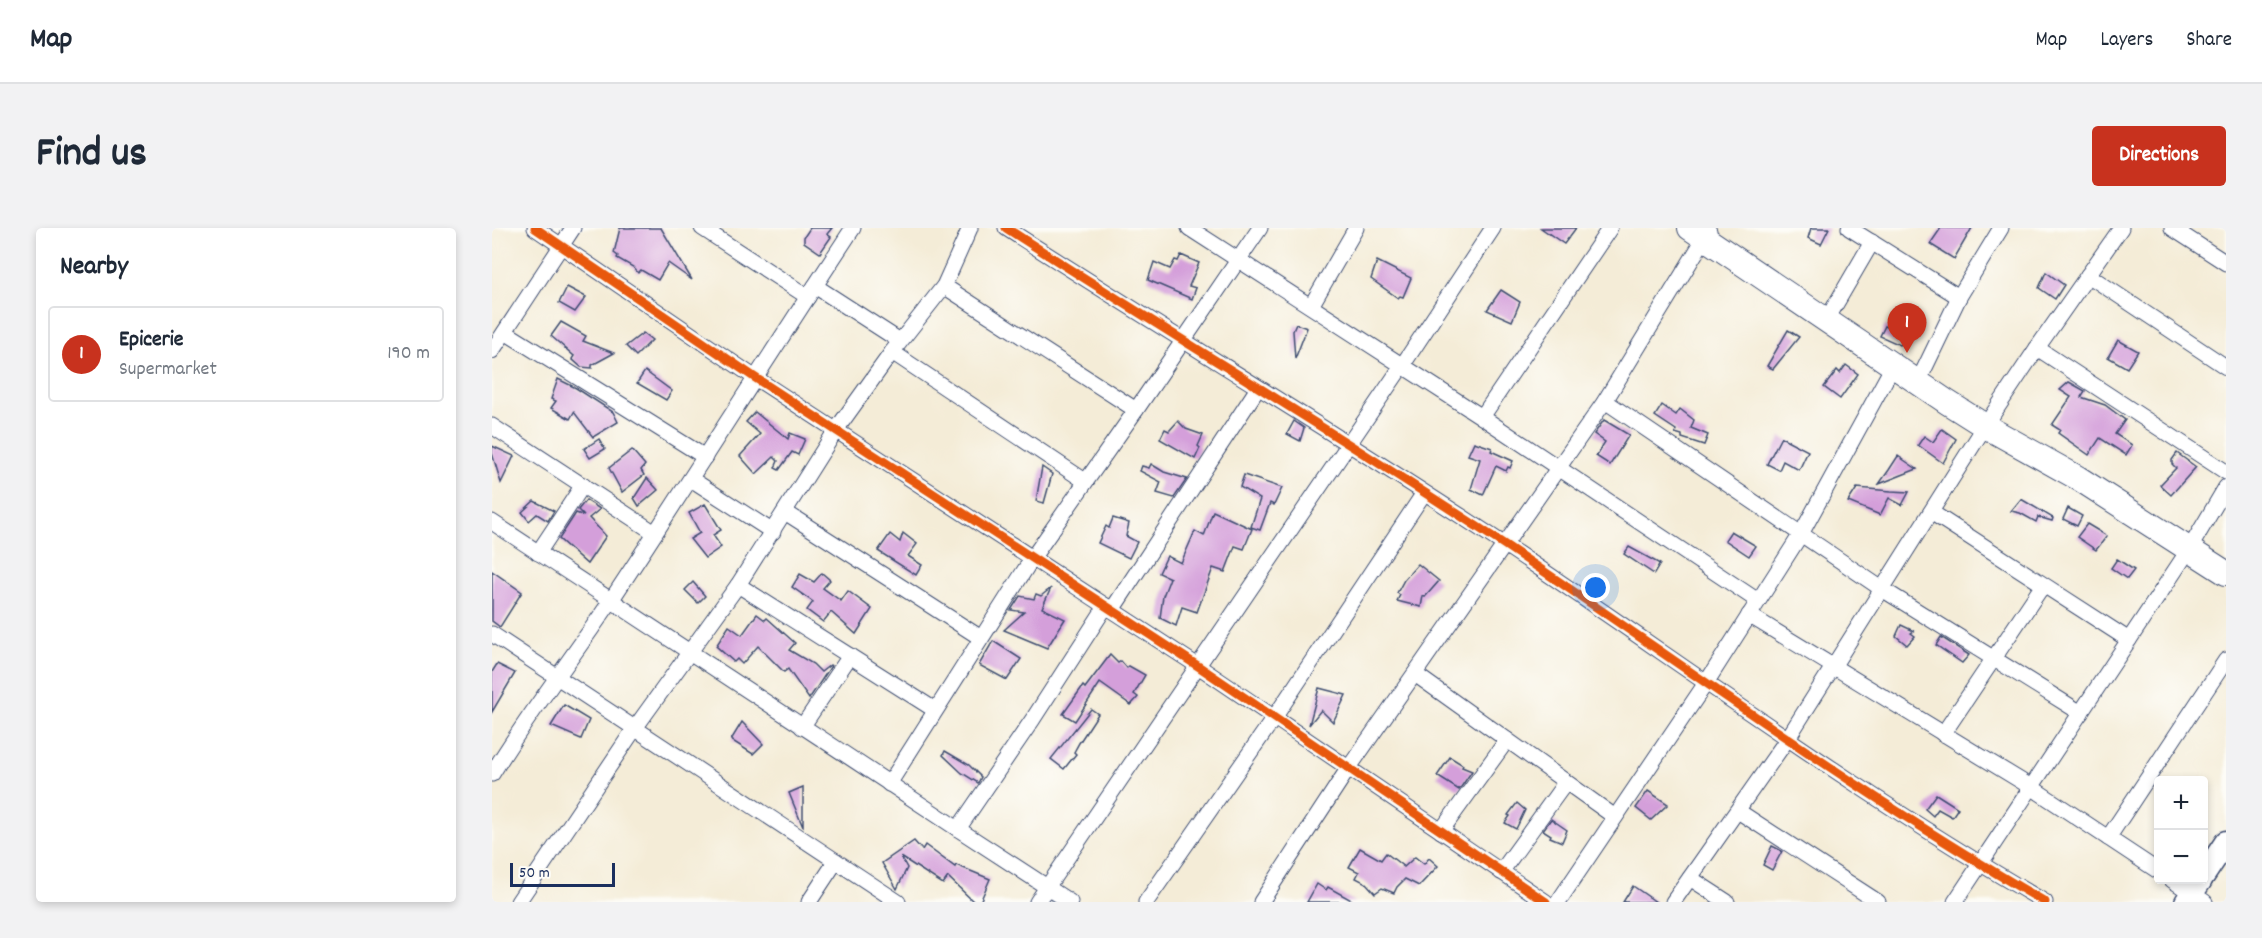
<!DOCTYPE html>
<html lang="en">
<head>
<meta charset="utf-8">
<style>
  body { margin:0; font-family:Dekko,sans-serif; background:#f2f2f3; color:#1f2937 }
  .controls { position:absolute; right:18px; bottom:18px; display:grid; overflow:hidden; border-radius:6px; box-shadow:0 3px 9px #0003 }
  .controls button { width:54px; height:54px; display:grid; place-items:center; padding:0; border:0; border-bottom:2px solid #e0e1e3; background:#fff; color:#1f2937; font:30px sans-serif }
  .scale { position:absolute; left:18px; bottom:15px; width:105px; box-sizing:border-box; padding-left:6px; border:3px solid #1b2f5e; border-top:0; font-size:16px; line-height:21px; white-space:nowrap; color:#1b2f5e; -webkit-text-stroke:4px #fdfcf7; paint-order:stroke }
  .you { position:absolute; left:1104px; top:360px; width:21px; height:21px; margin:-15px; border:4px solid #fff; border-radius:50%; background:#1a73e8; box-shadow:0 0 0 9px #1a73e833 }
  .badge { display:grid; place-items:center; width:39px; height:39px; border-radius:50%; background:#c8321e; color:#fff; font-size:20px; font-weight:700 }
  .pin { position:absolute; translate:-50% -50px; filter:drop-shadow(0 2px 3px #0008) }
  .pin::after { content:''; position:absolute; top:32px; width:21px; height:18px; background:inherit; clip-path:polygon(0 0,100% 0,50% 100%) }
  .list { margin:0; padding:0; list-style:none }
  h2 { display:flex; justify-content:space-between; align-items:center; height:78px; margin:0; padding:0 24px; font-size:26px }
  h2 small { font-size:20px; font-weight:400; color:#747a83 }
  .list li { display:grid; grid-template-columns:39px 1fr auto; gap:18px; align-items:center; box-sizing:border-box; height:96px; margin:0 12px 12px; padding:0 12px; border:2px solid #e0e1e3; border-radius:6px }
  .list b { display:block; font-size:22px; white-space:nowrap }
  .list p { margin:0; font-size:20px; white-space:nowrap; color:#747a83 }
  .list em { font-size:20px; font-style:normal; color:#747a83 }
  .map { position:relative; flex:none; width:1734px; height:674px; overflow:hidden; border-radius:6px }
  header { display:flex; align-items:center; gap:36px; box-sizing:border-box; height:84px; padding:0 30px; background:#fff; border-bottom:2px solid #e0e1e3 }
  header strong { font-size:28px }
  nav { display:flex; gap:33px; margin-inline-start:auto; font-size:21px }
  .intro { display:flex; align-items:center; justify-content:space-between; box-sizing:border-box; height:144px; padding:0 36px }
  h1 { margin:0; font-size:42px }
  .button { padding:15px 27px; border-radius:6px; background:#c8321e; color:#fff; font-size:21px; font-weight:700 }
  main { display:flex; gap:36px; padding:0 36px }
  aside { flex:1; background:#fff; border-radius:6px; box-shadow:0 3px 9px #0003 }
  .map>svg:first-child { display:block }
</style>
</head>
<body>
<header>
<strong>Map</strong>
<nav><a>Map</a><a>Layers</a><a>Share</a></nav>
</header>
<div class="intro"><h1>Find us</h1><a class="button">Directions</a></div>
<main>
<aside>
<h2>Nearby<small></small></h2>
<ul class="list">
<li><span class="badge">1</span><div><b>Epicerie</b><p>Supermarket</p></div><em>190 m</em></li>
</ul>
</aside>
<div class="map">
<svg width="1734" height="674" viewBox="0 0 1734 674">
  <rect width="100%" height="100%" fill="#fdfcf7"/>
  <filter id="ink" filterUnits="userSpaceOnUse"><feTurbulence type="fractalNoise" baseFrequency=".0167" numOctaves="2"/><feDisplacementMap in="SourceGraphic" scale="12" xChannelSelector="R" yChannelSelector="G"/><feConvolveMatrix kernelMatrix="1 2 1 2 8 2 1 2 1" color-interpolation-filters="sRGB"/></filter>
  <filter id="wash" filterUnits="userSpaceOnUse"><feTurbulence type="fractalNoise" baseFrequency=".008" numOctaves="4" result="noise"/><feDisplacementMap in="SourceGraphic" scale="24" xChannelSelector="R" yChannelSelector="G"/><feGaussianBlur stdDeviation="1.35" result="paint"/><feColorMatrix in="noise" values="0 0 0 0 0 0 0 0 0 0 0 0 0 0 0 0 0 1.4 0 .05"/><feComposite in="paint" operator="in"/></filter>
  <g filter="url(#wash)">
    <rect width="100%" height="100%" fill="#f4ecd7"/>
    <g id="blocks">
      <!-- building -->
      <g fill="#d49fda">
        <polygon points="128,0 169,0 200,52 176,35 166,52 149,42 146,45 141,39 125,30 126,28 122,25"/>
        <polygon points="318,0 340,0 335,6 339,9 328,25 312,14 312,9"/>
        <polygon points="1049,0 1084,0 1072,16"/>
        <polygon points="1319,0 1337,0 1329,16 1316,10"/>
        <polygon points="1449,0 1480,0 1462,31 1438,16"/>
        <polygon points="689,27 707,35 697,58 704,60 700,71 656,52 662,34 678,41 683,32 686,33"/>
        <polygon points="885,33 919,50 911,69 908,68 906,70 879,51"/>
        <polygon points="1554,44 1572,57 1563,71 1547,60"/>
        <polygon points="75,59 94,69 83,84 67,75"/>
        <polygon points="1009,62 1028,74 1020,93 995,82"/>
        <polygon points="1402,90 1417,96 1415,100 1424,107 1408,117 1388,108 1393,98 1398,100"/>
        <polygon points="69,94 94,108 91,113 122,125 100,137 100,140 89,139 80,131 82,128 59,108"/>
        <polygon points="804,96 815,100 803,131 801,103"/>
        <polygon points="1296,102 1307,109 1281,141 1275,138"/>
        <polygon points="151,105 160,112 144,128 134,118"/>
        <polygon points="1626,112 1646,123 1635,140 1616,129"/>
        <polygon points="1354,137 1366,146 1348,171 1332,159 1345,142 1348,145"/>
        <polygon points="153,143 180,163 174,172 145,155"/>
        <polygon points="66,151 84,160 121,184 126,194 101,209 82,184 78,191 59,180 64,173 59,171"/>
        <polygon points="1577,154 1593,163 1589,169 1613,177 1633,192 1623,206 1640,217 1634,227 1608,210 1597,227 1566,205 1568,202 1560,197 1579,169 1568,162"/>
        <polygon points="1170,177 1184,187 1188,181 1202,192 1199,200 1216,207 1212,217 1190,210 1190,207 1183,205 1184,202 1163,188"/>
        <polygon points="263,184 296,211 298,205 313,211 306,227 300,224 287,242 283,240 286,233 282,229 264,246 248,228 268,206 254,194"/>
        <polygon points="1112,192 1137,207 1118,237 1104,228 1113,214 1102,206"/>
        <polygon points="686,193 694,201 711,207 706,218 708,220 703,231 668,211 673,201 677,203"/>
        <polygon points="802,193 812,200 808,213 795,206"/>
        <polygon points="1450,201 1464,211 1451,235 1426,217 1432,208 1441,214"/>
        <polygon points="1289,209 1316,223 1307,242 1291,233 1287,242 1275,236"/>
        <polygon points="107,211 113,221 98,230 92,221"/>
        <polygon points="982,214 1000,220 999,223 1021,233 1018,240 1016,239 1014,243 1004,238 991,267 979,261 988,231 976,227"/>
        <polygon points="0,218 22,228 9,255 0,225"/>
        <polygon points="140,222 153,237 149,242 152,247 130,264 117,240"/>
        <polygon points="1685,225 1704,239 1679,267 1668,257 1684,240 1680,236 1680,232"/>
        <polygon points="1406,228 1425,241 1387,256 1397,242"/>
        <polygon points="659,236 672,244 695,251 682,270 665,265 669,254 648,243 650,238 657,240"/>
        <polygon points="550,239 560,246 552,275 544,273"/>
        <polygon points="752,247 790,260 782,277 778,275 768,302 759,299 768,271 748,259"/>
        <polygon points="155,250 166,262 147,278 142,270"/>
        <polygon points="1365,260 1399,263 1417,264 1410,277 1397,270 1388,287 1356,274"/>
        <polygon points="1529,271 1561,290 1560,293 1546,289 1544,294 1528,285 1519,283"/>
        <polygon points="94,272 108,281 97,290 114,308 95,336 67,311 84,285 92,288 86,282"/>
        <polygon points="42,273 62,283 56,293 45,286 37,293 30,284"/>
        <polygon points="213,276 229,302 221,307 229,319 213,330 198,311 208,305 197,285"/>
        <polygon points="1576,280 1590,288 1585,298 1571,291"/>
        <polygon points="721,283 760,301 752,321 743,318 733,344 721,340 705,384 690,379 684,398 668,390 671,368 678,350 667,345 675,328 689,335 703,303 712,308"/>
        <polygon points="621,290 637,295 634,308 645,314 637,330 606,315 614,298 617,300"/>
        <polygon points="1595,296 1615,308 1604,322 1585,309"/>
        <polygon points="1239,303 1264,318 1257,328 1233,312"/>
        <polygon points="411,305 425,316 416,328 430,337 424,347 386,323 398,306 408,314"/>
        <polygon points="1137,319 1168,336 1162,346 1132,326"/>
        <polygon points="1625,331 1642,342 1635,351 1619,340"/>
        <polygon points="926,336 947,353 933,369 931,368 929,379 905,373 908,367 905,365 912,352"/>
        <polygon points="0,343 30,364 8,399 0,393"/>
        <polygon points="330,345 338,352 331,360 349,373 356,363 380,381 364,406 339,384 331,394 315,382 321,374 300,359 308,346 322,354"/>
        <polygon points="201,354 213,368 206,375 193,362"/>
        <polygon points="559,360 550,380 573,391 555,420 512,402 532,384 519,382 528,368 542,371 544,366 549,368"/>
        <polygon points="265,386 273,392 275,390 303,415 297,422 321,436 329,444 338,437 339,438 317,471 296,441 292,444 266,418 250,436 245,431 242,434 224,418 237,398 250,407"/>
        <polygon points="1409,397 1422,403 1419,405 1423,408 1415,417 1404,408"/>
        <polygon points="1449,409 1477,427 1470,435 1444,417"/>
        <polygon points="501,413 529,431 515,452 487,437"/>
        <polygon points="618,427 626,435 629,433 635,440 637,438 653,447 642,466 646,469 639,477 608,455 583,493 571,486 591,458 593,460"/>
        <polygon points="5,436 23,445 0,484 0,444"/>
        <polygon points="827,460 854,467 841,494 829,482 817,497"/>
        <polygon points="72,477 97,492 89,511 59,498"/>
        <polygon points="599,481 606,486 587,515 582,524 584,526 572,541 559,531"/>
        <polygon points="250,494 271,516 261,526 239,512"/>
        <polygon points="453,523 477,537 489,549 486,555 470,545 451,527"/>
        <polygon points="958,529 971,537 970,539 980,543 967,562 945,548"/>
        <polygon points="311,559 311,599 297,565"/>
        <polygon points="1156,563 1176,576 1159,592 1144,580"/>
        <polygon points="1444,566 1466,580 1460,589 1446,581 1441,588 1433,581"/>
        <polygon points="1025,575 1033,582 1024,601 1013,595 1018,588 1016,587"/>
        <polygon points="1059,591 1075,602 1070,614 1058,609 1059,607 1051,602"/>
        <polygon points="422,613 430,622 433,617 463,639 464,637 498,651 488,674 482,674 456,649 451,656 409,629 415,640 405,661 390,635"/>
        <polygon points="1280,618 1290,623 1280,642 1271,637"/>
        <polygon points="868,620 889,632 894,625 912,639 923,629 932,636 937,630 946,638 927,658 913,651 905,659 902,665 890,660 883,665 874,655 864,650 867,644 857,639"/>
        <polygon points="825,656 834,662 836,659 863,674 815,674"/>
        <polygon points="1141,658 1164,674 1131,674"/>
      </g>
    </g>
  </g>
  <g filter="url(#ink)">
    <use href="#blocks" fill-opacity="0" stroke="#3c4b70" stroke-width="1.5"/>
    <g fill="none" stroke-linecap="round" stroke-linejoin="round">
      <!-- street casing -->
      <g stroke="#3c4b70" stroke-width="17">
        <g id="street">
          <polyline points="43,0 262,149 706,438 1054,674"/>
          <polyline points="210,0 316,69"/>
          <path d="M 514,0 C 679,107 849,208 1013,317 C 1192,437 1366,566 1553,674"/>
          <polyline points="697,0 990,189 1266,373"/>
          <polyline points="1357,0 1467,69"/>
          <polyline points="1680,0 1734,35"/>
          <polyline points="1596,47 1734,139"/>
          <polyline points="323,58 408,113"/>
          <polyline points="452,58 644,182"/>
          <polyline points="819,78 864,0"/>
          <polyline points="1334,93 1380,14"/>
          <polyline points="13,104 213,229"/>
          <polyline points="1545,120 1734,244"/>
          <polyline points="0,123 81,0"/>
          <polyline points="400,124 593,253"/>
          <polyline points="1426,154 1467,69 1509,0"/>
          <polyline points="1113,173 1390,361 1589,485"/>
          <polyline points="990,189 1118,0"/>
          <polyline points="0,198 163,305"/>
          <polyline points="199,251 281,304"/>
          <polyline points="293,284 489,410"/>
          <polyline points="1439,284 1637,412"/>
          <path d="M 0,294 C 155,396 311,498 466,601 L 541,491 L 614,378"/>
          <polyline points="46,325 91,257"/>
          <polyline points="246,357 443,482"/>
          <polyline points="620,382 766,160"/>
          <polyline points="1257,387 1539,559 1666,643"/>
          <polyline points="0,406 406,674"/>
          <polyline points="923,446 1123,589"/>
          <polyline points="310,499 358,428"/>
          <polyline points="1451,506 1551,357"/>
          <path d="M 0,546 C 36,486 79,432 118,374 C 200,250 279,124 361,0"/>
          <polyline points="397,556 541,329 644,182 768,0"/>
          <polyline points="1246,583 1386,674"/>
          <polyline points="466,601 578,674"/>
          <polyline points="949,603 1015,512"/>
          <polyline points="1616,610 1734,432"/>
          <polyline points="1009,644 1074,554"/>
          <polyline points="1198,650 1235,674"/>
          <polyline points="1680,652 1713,674"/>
          <polyline points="26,674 143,500 246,357 344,202 400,124 452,58 478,0"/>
          <polyline points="317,674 344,633"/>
          <polyline points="545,674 910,138 1001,0"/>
          <polyline points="654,674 782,490 932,265"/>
          <polyline points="769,674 856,541 1113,173 1217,3"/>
          <polyline points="1066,674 1214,455 1309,306 1401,138"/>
          <polyline points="1181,674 1296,510 1493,198 1545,120 1629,0"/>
          <polyline points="1463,674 1698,320 1734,259"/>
        </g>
      </g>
      <!-- secondary casing -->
      <g stroke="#3c4b70" stroke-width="25">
        <g id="secondary">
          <polyline points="1712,647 1734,614"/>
          <polyline points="1694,674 1709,652"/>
        </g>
      </g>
      <!-- primary casing -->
      <g stroke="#3c4b70" stroke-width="26">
        <polyline id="primary" points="1198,0 1455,174 1493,198 1586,250 1734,345"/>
      </g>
      <!-- street -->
      <use href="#street" stroke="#fff" stroke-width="15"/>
      <!-- secondary -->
      <use href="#secondary" stroke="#fff" stroke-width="22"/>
      <!-- primary -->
      <use href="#primary" stroke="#fff" stroke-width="24"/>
      <!-- cycleway casing -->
      <g stroke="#fdfcf7" stroke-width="13">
        <g id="cycleway">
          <polyline points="43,0 262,149 706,438 1054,674"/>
          <path d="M 514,0 C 679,107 849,208 1013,317 C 1192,437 1366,566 1553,674"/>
        </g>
      </g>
      <!-- cycleway -->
      <use href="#cycleway" stroke="#e8590c" stroke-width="9"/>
    </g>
  </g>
</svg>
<div class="controls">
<button>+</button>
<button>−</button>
</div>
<div class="scale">50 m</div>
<div class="you"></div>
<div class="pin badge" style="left:1415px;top:125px">1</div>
</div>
</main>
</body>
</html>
